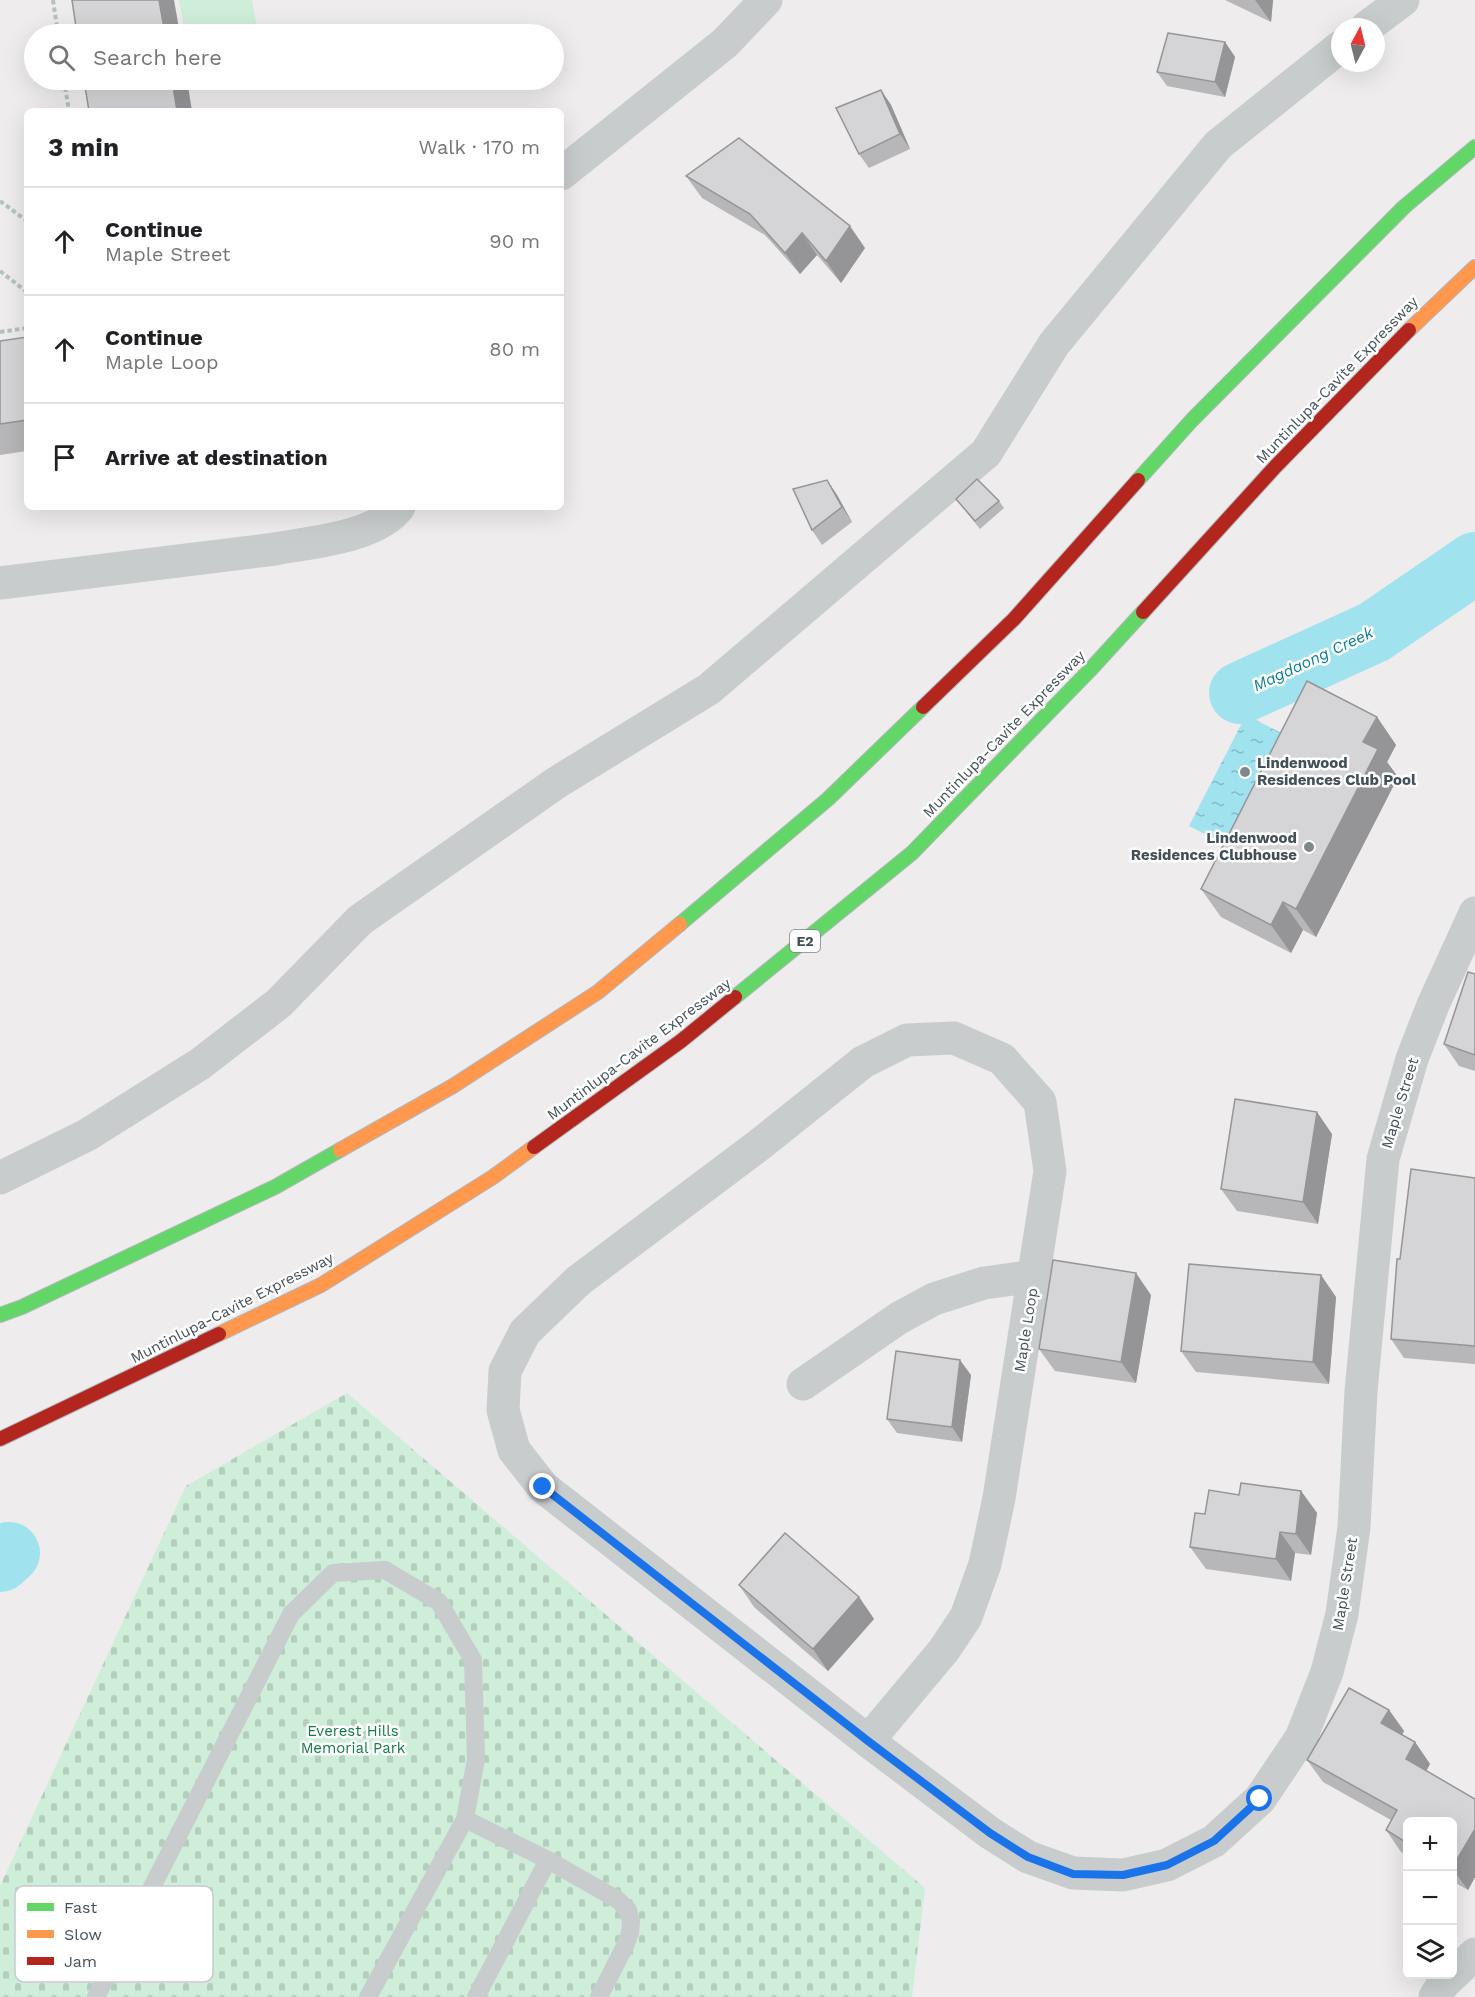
<!DOCTYPE html>
<html lang="en">
<head>
<meta charset="utf-8">
<style>
  body { margin:0; font-family:"Work Sans",sans-serif; background:#f2f2f2; color:#202124 }
  .controls { position:absolute; right:18px; bottom:18px; display:grid; overflow:hidden; border-radius:9px; box-shadow:0 6px 24px #0002 }
  .controls button { width:54px; height:54px; display:grid; place-items:center; padding:0; border:0; border-bottom:2px solid #e0e0e0; background:#fff; color:#202124; font:30px sans-serif }
  .compass { position:absolute; left:1331px; top:18px; width:54px; height:54px; border-radius:50%; background:#fff; box-shadow:0 6px 24px #0002; rotate:7deg }
  .stop { position:absolute; width:18px; height:18px; margin:-14px; border:4px solid #1a73e8; border-radius:50%; background:#fff }
  .stop.end { background:#1a73e8; border-color:#fff; box-shadow:0 2px 6px #0008 }
  .list { margin:0; padding:0; list-style:none }
  h2 { display:flex; justify-content:space-between; align-items:center; height:78px; margin:0; padding:0 24px; font-size:26px }
  h2 small { font-size:20px; font-weight:400; color:#757577 }
  .list li { display:grid; grid-template-columns:39px 1fr auto; gap:18px; align-items:center; box-sizing:border-box; height:108px; padding:0 24px; border-top:2px solid #e0e0e0 }
  .list b { display:block; font-size:22px; white-space:nowrap }
  .list p { margin:0; font-size:20px; white-space:nowrap; color:#757577 }
  .list em { font-size:20px; font-style:normal; color:#757577 }
  .icon { flex:none; width:33px; height:33px; fill:none; stroke:currentColor; stroke-width:2; stroke-linecap:round; stroke-linejoin:round }
  .map { position:relative; flex:none; width:1475px; height:1997px; overflow:hidden }
  .search { position:absolute; background:#fff; box-shadow:0 6px 24px #0002; left:24px; top:24px; width:540px; height:66px; display:flex; align-items:center; gap:15px; box-sizing:border-box; padding:0 21px; border-radius:33px; color:#757577; font-size:22px }
  .panel { position:absolute; background:#fff; box-shadow:0 6px 24px #0002; left:24px; top:108px; width:540px; height:402px; border-radius:9px }
  .map>svg:first-child { display:block }
</style>
</head>
<body>
<div class="map">
<svg width="1475" height="1997" viewBox="0 0 1475 1997">
  <defs>
    <pattern id="cemetery-stones" width="16" height="16" patternUnits="userSpaceOnUse" patternTransform="scale(1.5)"><rect width="16" height="16" fill="#cfeed9"/><path d="M2 7V4a2 2 0 0 1 4 0v3zM10 15v-3a2 2 0 0 1 4 0v3z" fill="#b3cebc"/></pattern>
    <pattern id="water-ripples" width="26" height="14" patternUnits="userSpaceOnUse" patternTransform="scale(1.5)"><rect width="26" height="14" fill="#a1e2ef"/><path d="M2 4q2-2 4 0t4 0M15 11q2-2 4 0t4 0" fill="none" stroke="#85bac5"/></pattern>
  </defs>
  <rect width="100%" height="100%" fill="#eeecec"/>
  <!-- cemetery -->
  <polygon fill="url(#cemetery-stones)" points="347,1393 925,1888 912,1997 0,1997 0,1886 186,1486"/>
  <!-- garden -->
  <polygon fill="#cfeed9" points="179,0 252,0 258,34 185,34"/>
  <!-- water -->
  <polygon fill="url(#water-ripples)" points="1246,715 1291,738 1234,849 1189,826"/>
  <g fill="none" stroke-linecap="round" stroke-linejoin="round">
    <!-- river -->
    <g stroke="#a1e2ef" stroke-width="62">
      <polyline points="1240,693 1374,632 1475,563"/>
      <polyline points="0,1561 9,1553"/>
    </g>
    <!-- fast casing -->
    <g stroke="#b1b7bd" stroke-width="16">
      <g id="fast">
        <polyline points="1138,480 1192,420 1404,207 1475,147"/>
        <polyline points="680,924 828,799 923,707"/>
        <polyline points="735,997 912,853 1090,670 1143,612"/>
        <polyline points="0,1315 22,1307 275,1187 340,1150"/>
      </g>
    </g>
    <!-- slow casing -->
    <g stroke="#b1b7bd" stroke-width="16">
      <g id="slow">
        <polyline points="1409,330 1475,267"/>
        <polyline points="340,1150 453,1086 598,992 680,924"/>
        <polyline points="219,1334 321,1285 493,1177 534,1147"/>
      </g>
    </g>
    <!-- jam casing -->
    <g stroke="#b1b7bd" stroke-width="16">
      <g id="jam">
        <polyline points="1143,612 1275,467 1409,330"/>
        <polyline points="923,707 1014,619 1138,480"/>
        <polyline points="534,1147 681,1041 735,997"/>
        <polyline points="0,1439 219,1334"/>
      </g>
    </g>
    <!-- path -->
    <g stroke="#b4c2bd" stroke-width="4" stroke-dasharray="4.5 3" stroke-linecap="butt">
      <polyline points="53,0 58,34"/>
      <polyline points="64,80 69,111"/>
      <polyline points="0,201 27,221"/>
      <polyline points="0,271 27,292"/>
      <polyline points="0,332 27,328"/>
    </g>
    <!-- lane -->
    <g stroke="#c8cccd" stroke-width="18">
      <polyline points="465,1819 548,1860 618,1900 628,1910 631,1921 630,1933 625,1946 599,1997"/>
      <polyline points="96,1997 291,1614 333,1573 385,1570 439,1602 473,1660 476,1759 465,1819 368,1997"/>
      <polyline points="476,1997 548,1860"/>
    </g>
    <!-- street -->
    <g stroke="#c8cccd" stroke-width="33">
      <polyline points="1367,27 1403,0"/>
      <polyline points="561,174 725,43 766,0"/>
      <path d="M 0,583 L 275,549 C 311,542 375,538 399,507"/>
      <polygon points="954,1038 1002,1059 1040,1102 1050,1171 999,1498 985,1564 966,1617 944,1650 868,1741 543,1487 514,1450 503,1410 505,1371 525,1332 578,1281 759,1145 863,1062 907,1040"/>
      <polyline points="0,1178 87,1135 200,1064 279,1003 360,920 556,783 709,689 986,453 1054,344 1218,145 1340,47"/>
      <polyline points="803,1384 899,1318 934,1299 984,1283 1035,1276"/>
      <polyline points="868,1741 990,1833 1028,1857 1073,1873 1123,1875 1167,1865 1214,1841 1260,1799 1301,1738 1327,1672 1342,1614 1354,1527 1361,1391 1383,1159 1412,1059 1433,1005 1475,913"/>
      <polyline points="1435,1997 1443,1984 1475,1954"/>
    </g>
    <!-- fast -->
    <use href="#fast" stroke="#63d668" stroke-width="14"/>
    <!-- slow -->
    <use href="#slow" stroke="#ff974d" stroke-width="14"/>
    <!-- jam -->
    <use href="#jam" stroke="#b3261e" stroke-width="14"/>
  </g>
  <!-- wall -->
  <g fill="#b7b6b9">
    <polygon points="1225,0 1273,0 1271,22"/>
    <polygon points="1225,42 1235,57 1225,97 1167,86 1157,72"/>
    <polygon points="881,90 891,105 910,149 869,168 859,154"/>
    <polygon points="686,176 865,248 841,283 817,255 800,274 765,235 702,198"/>
    <polygon points="27,337 27,451 0,455 0,341"/>
    <polygon points="827,480 837,495 852,522 822,545 812,530"/>
    <polygon points="956,499 999,501 1004,508 980,529"/>
    <polygon points="1377,717 1396,745 1387,762 1398,777 1316,937 1303,930 1291,953 1221,917 1201,889"/>
    <polygon points="1475,974 1475,1071 1459,1066 1444,1044"/>
    <polygon points="1332,1134 1318,1224 1237,1211 1221,1189"/>
    <polygon points="1475,1178 1475,1364 1404,1358 1391,1339 1400,1259"/>
    <polygon points="1151,1295 1136,1383 1055,1371 1039,1349"/>
    <polygon points="1336,1297 1329,1384 1196,1372 1181,1351"/>
    <polygon points="971,1375 962,1442 897,1433 887,1419"/>
    <polygon points="1301,1491 1317,1513 1311,1555 1295,1553 1291,1581 1206,1569 1190,1547 1205,1514 1239,1495"/>
    <polygon points="739,1585 859,1597 874,1619 828,1671 754,1607"/>
    <polygon points="1349,1688 1389,1710 1404,1731 1402,1735 1415,1742 1430,1764 1426,1771 1475,1799 1475,1877 1468,1890 1452,1881 1452,1821 1407,1821 1407,1856 1401,1852 1386,1830 1391,1820 1323,1782 1307,1760"/>
  </g>
  <!-- shaded-wall -->
  <g fill="#959496">
    <polygon points="159,0 174,0 180,34 165,34"/>
    <polygon points="1255,0 1273,0 1271,22"/>
    <polygon points="1225,42 1235,57 1225,97 1215,82"/>
    <polygon points="172,80 187,80 192,111 177,111"/>
    <polygon points="881,90 891,105 910,149 900,134"/>
    <polygon points="850,226 865,248 841,283 826,261"/>
    <polygon points="802,233 817,255 800,274 785,253"/>
    <polygon points="827,480 837,495 852,522 842,507"/>
    <polygon points="1377,717 1396,745 1387,762 1398,777 1316,937 1296,909 1363,742"/>
    <polygon points="1283,902 1303,930 1291,953 1271,925"/>
    <polygon points="1317,1112 1332,1134 1318,1224 1303,1202"/>
    <polygon points="1136,1273 1151,1295 1136,1383 1121,1362"/>
    <polygon points="1321,1275 1336,1297 1329,1384 1313,1362"/>
    <polygon points="960,1360 971,1375 962,1442 952,1427"/>
    <polygon points="1301,1491 1317,1513 1311,1555 1296,1534"/>
    <polygon points="1280,1532 1295,1553 1291,1581 1276,1559"/>
    <polygon points="859,1597 874,1619 828,1671 813,1649"/>
    <polygon points="1389,1710 1404,1731 1396,1745 1381,1723"/>
    <polygon points="1415,1742 1430,1764 1421,1780 1406,1759"/>
    <polygon points="1475,1829 1475,1877 1468,1890 1452,1868"/>
  </g>
  <!-- building -->
  <g fill="#d5d4d7" stroke="#959496" stroke-width="1.5">
    <polygon points="72,0 159,0 165,34 77,34"/>
    <polygon points="1168,33 1225,42 1215,82 1157,72"/>
    <polygon points="84,80 172,80 177,111 89,111"/>
    <polygon points="881,90 900,134 859,154 836,108"/>
    <polygon points="739,138 850,226 826,261 802,233 785,253 750,214 686,176"/>
    <polygon points="27,337 27,420 0,424 0,341"/>
    <polygon points="977,479 999,501 975,521 956,499"/>
    <polygon points="827,480 842,507 812,530 793,489"/>
    <polygon points="1307,681 1377,717 1363,742 1378,749 1296,909 1283,902 1271,925 1201,889"/>
    <polygon points="1468,972 1475,974 1475,1055 1444,1044"/>
    <polygon points="1235,1099 1317,1112 1303,1202 1221,1189"/>
    <polygon points="1411,1169 1475,1178 1475,1346 1391,1339 1397,1259 1400,1259"/>
    <polygon points="1053,1260 1136,1273 1121,1362 1039,1349"/>
    <polygon points="1189,1264 1321,1275 1313,1362 1181,1351"/>
    <polygon points="896,1351 960,1360 952,1427 887,1419"/>
    <polygon points="1241,1483 1301,1491 1296,1534 1280,1532 1276,1559 1190,1547 1195,1513 1205,1514 1209,1490 1239,1495"/>
    <polygon points="785,1533 859,1597 813,1649 739,1585"/>
    <polygon points="1349,1688 1389,1710 1381,1723 1415,1742 1406,1759 1475,1799 1475,1829 1452,1868 1452,1821 1407,1821 1407,1843 1386,1830 1397,1810 1307,1760"/>
  </g>
  <g fill="none" stroke-linecap="round" stroke-linejoin="round">
    <!-- route -->
    <polyline stroke="#1a73e8" stroke-width="8" points="543,1487 868,1741 990,1833 1028,1857 1073,1874 1123,1875 1167,1865 1214,1841 1260,1799"/>
  </g>
  <!-- markers -->
  <g fill="#7f878d" stroke="#fff" stroke-width="2">
    <circle cx="1245" cy="772" r="6"/>
    <circle cx="1309" cy="847" r="6"/>
  </g>
  <g text-anchor="middle" dominant-baseline="central" stroke-width="5" stroke-linejoin="round" paint-order="stroke">
    <!-- shield labels -->
    <rect fill="#fff" stroke="#7b848c" stroke-width="1.5" x="790" y="930" width="30" height="22" rx="4.5"/>
    <g font-size="14" font-weight="bold" fill="#43505a">
      <text x="805" y="941">E2</text>
    </g>
    <!-- street labels -->
    <g font-size="15" fill="#43505a" stroke="#fff">
      <text transform="translate(1337 380) rotate(-46)">Muntinlupa-Cavite Expressway</text>
      <text transform="translate(1004 734) rotate(-46)">Muntinlupa-Cavite Expressway</text>
      <text transform="translate(639 1049) rotate(-37)">Muntinlupa-Cavite Expressway</text>
      <text transform="translate(1400 1103) rotate(-73)">Maple Street</text>
      <text transform="translate(232 1308) rotate(-27)">Muntinlupa-Cavite Expressway</text>
      <text transform="translate(1026 1330) rotate(-81)">Maple Loop</text>
      <text transform="translate(1345 1584) rotate(-81)">Maple Street</text>
    </g>
    <!-- poi labels -->
    <g font-size="15" font-weight="bold" fill="#43505a" stroke="#fff" text-anchor="start">
      <text x="1257" y="763">Lindenwood<tspan x="1257" dy="17">Residences Club Pool</tspan></text>
      <text x="1297" y="838" text-anchor="end">Lindenwood<tspan x="1297" dy="17">Residences Clubhouse</tspan></text>
    </g>
    <!-- park labels -->
    <g font-size="15" fill="#127d42" stroke="#fff">
      <text x="353" y="1731">Everest Hills<tspan x="353" dy="17">Memorial Park</tspan></text>
    </g>
    <!-- water labels -->
    <g font-size="16" font-style="italic" fill="#077d94" stroke="#fff">
      <text transform="translate(1313 659) rotate(-25)">Magdaong Creek</text>
    </g>
  </g>
  <!-- legend -->
  <rect x="15" y="1886" width="198" height="96" rx="9" fill="#fff" stroke="#c7cace" stroke-width="1.5"/>
  <rect x="27" y="1903" width="27" height="8" fill="#63d668"/>
  <rect x="27" y="1930" width="27" height="8" fill="#ff974d"/>
  <rect x="27" y="1957" width="27" height="8" fill="#b3261e"/>
  <g font-size="16" fill="#43505a">
    <text x="64" y="1913">Fast</text>
    <text x="64" y="1940">Slow</text>
    <text x="64" y="1967">Jam</text>
  </g>
</svg>
<div class="controls">
<button>+</button>
<button>−</button>
<button><svg class="icon" aria-label="layers" viewBox="0 0 24 24"><path d="M12 4l9 5-9 5-9-5zM3 14l9 5 9-5"/></svg></button>
</div>
<svg class="compass" viewBox="-18 -18 36 36"><path d="M0-13l5 13h-10z" fill="#e53935"/><path d="M0 13l5-13h-10z" fill="#757577"/></svg>
<div class="stop" style="left:1260px;top:1799px"></div>
<div class="stop end" style="left:543px;top:1487px"></div>
<div class="search"><svg class="icon" aria-label="search" viewBox="0 0 24 24"><circle cx="10" cy="10" r="6"/><path d="M15 15l6 6"/></svg>Search here</div>
<section class="panel">
<h2>3 min<small>Walk · 170 m</small></h2>
<ul class="list">
<li><svg class="icon" aria-label="ahead" viewBox="0 0 24 24"><path d="M12 20V5M6 11l6-6 6 6"/></svg><div><b>Continue</b><p>Maple Street</p></div><em>90 m</em></li>
<li><svg class="icon" aria-label="ahead" viewBox="0 0 24 24"><path d="M12 20V5M6 11l6-6 6 6"/></svg><div><b>Continue</b><p>Maple Loop</p></div><em>80 m</em></li>
<li><svg class="icon" aria-label="arrive" viewBox="0 0 24 24"><path d="M6 21V4h12l-3 4 3 4H6"/></svg><div><b>Arrive at destination</b></div></li>
</ul>
</section>
</div>
</body>
</html>
